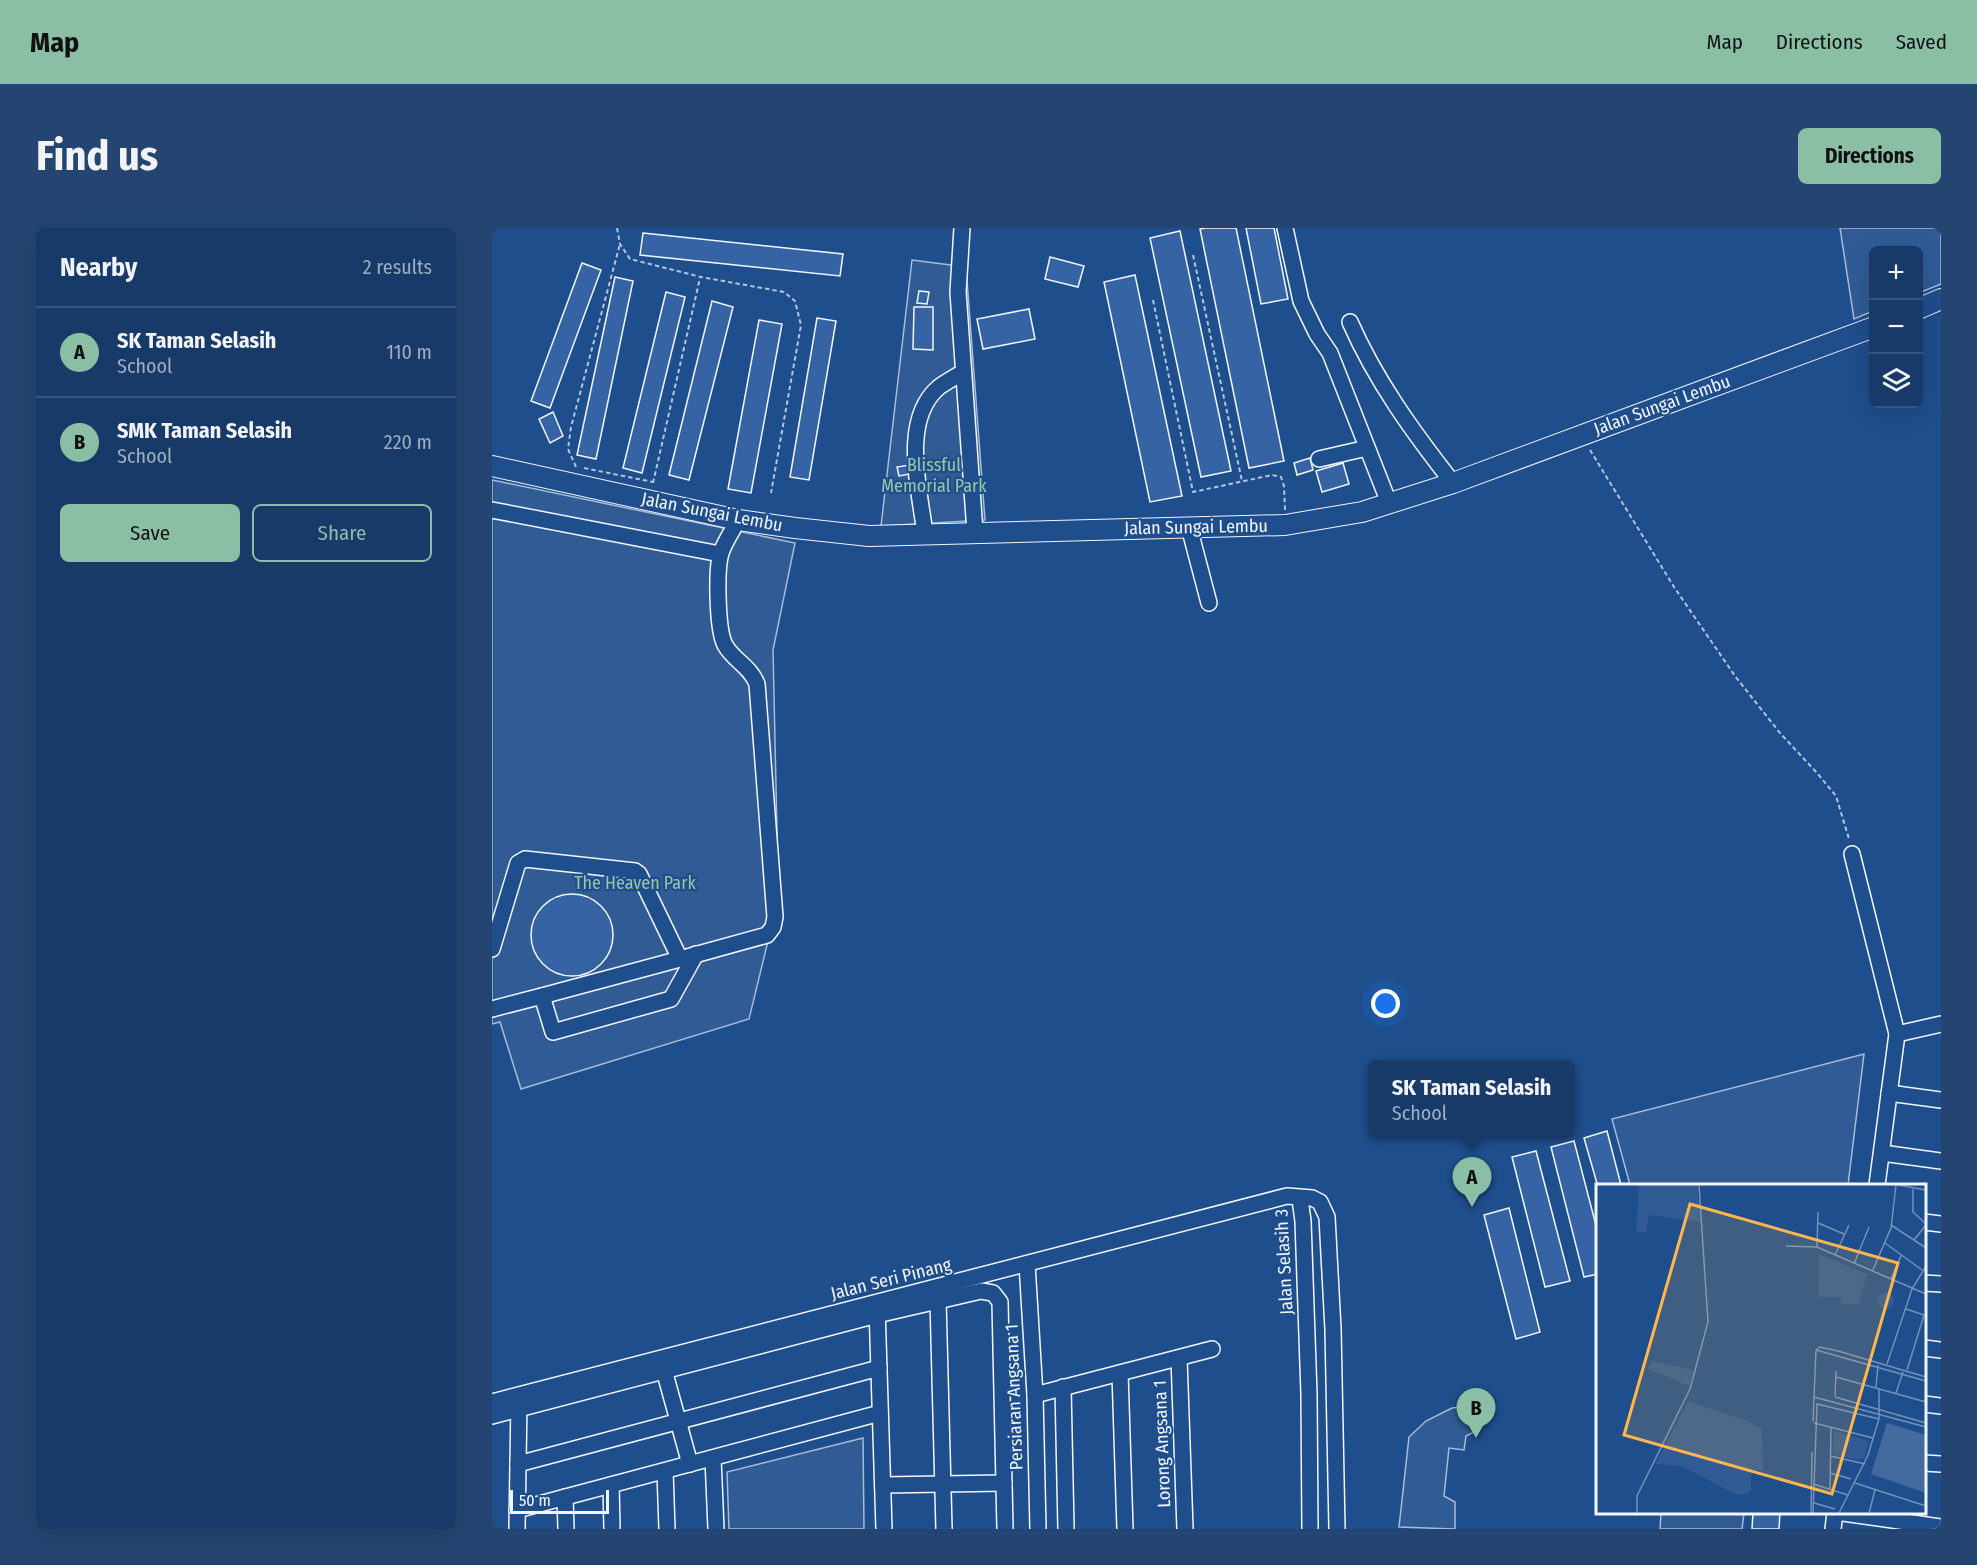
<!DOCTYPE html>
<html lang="en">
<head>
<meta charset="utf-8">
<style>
  body { margin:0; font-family:"Fira Sans Condensed",sans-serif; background:#244571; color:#f1f3f6 }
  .controls { position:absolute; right:18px; top:18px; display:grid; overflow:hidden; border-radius:9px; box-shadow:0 6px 24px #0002 }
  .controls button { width:54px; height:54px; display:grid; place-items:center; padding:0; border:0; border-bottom:2px solid #36547d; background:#173a69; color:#f1f3f6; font:30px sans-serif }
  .scale { position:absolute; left:18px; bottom:15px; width:99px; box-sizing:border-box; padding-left:6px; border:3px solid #f2f6ff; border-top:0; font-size:16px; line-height:21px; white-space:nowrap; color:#f2f6ff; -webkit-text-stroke:4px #1f4e8c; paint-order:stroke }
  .you { position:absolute; left:894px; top:776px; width:21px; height:21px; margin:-15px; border:4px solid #fff; border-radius:50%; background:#1a73e8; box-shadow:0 0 0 9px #1a73e833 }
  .badge { display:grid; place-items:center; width:39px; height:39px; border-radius:50%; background:#8abfa5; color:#111; font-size:20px; font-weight:700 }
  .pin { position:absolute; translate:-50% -50px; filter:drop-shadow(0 2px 3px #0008) }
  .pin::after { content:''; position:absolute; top:32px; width:21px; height:18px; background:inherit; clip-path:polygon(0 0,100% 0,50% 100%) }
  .popup { position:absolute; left:876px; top:832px; width:207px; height:78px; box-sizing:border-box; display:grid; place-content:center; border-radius:9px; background:#173a69; filter:drop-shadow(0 2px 4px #0005); font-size:20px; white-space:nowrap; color:#9eadc0 }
  .popup b { font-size:22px; color:#f1f3f6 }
  .popup::after { content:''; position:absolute; left:50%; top:100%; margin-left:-12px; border:12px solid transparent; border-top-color:#173a69 }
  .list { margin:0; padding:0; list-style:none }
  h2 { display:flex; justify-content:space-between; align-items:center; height:78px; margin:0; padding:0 24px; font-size:26px }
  h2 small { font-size:20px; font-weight:400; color:#9eadc0 }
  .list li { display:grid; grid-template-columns:39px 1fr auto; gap:18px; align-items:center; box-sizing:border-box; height:90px; padding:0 24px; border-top:2px solid #36547d }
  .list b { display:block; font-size:22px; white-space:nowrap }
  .list p { margin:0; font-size:20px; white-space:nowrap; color:#9eadc0 }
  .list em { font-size:20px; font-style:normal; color:#9eadc0 }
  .actions { display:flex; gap:12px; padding:18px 24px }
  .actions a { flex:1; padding:14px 0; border:2px solid #8abfa5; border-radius:9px; text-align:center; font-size:21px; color:#8abfa5 }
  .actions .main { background:#8abfa5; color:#111 }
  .icon { flex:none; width:33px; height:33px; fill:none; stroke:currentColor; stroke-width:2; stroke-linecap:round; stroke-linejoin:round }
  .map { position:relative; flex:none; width:1449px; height:1301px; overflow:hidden; border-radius:9px }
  header { display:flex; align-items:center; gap:36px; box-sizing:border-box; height:84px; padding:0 30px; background:#8abfa5; color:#111 }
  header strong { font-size:28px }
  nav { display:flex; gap:33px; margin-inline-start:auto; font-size:21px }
  .intro { display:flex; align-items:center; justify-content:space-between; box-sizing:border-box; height:144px; padding:0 36px }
  h1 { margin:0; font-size:42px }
  .button { padding:15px 27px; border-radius:9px; background:#8abfa5; color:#111; font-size:21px; font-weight:700 }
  main { display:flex; gap:36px; padding:0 36px }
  aside { flex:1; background:#173a69; border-radius:9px; box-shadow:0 6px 24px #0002 }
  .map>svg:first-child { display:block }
</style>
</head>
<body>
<header>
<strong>Map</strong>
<nav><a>Map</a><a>Directions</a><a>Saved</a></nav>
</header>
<div class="intro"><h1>Find us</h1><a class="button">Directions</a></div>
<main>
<aside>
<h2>Nearby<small>2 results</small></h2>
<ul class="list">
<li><span class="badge">A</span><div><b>SK Taman Selasih</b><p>School</p></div><em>110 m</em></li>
<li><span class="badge">B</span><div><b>SMK Taman Selasih</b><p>School</p></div><em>220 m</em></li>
</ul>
<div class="actions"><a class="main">Save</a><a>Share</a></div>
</aside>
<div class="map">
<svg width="1449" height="1301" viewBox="0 0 1449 1301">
  <rect width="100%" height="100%" fill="#1f4e8c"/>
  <!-- built -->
  <g fill="#305b95" stroke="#a8bbd7" stroke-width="1.5">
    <polygon points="1348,0 1449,0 1449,56 1427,65 1426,22 1382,22 1381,83 1362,91"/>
    <polygon points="420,32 474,39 493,292 389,298"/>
    <polygon points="0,252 303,315 281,422 287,694 275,717 257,791 29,861 8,794 0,796"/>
    <polygon points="1372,826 1356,957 1138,957 1120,891"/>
    <polygon points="986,1177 982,1204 974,1208 972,1222 957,1220 952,1268 963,1274 963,1301 907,1299 917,1209 934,1193 960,1180"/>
    <polygon points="371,1210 372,1301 237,1301 235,1244"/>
    <polygon points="1169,1285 1252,1285 1250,1301 1168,1301"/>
  </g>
  <!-- building -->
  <g fill="#3563a3" stroke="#f2f6ff" stroke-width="1.5">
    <polygon points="713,0 744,0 792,233 757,240 708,1"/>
    <polygon points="754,0 782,0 796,71 769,76"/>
    <polygon points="688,3 739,243 709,249 658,10"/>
    <polygon points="151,5 351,26 348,48 148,27"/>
    <polygon points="558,29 592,38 586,59 553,51"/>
    <polygon points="90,35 109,42 58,180 39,173"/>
    <polygon points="643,47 690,268 658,274 612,54"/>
    <polygon points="123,49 141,53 104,231 85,227"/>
    <polygon points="427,63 437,64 435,76 425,75"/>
    <polygon points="174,64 193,69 150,245 131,240"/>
    <polygon points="220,73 241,79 197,252 177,247"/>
    <polygon points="422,79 441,79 441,122 421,121"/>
    <polygon points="537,81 543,111 491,121 485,91"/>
    <polygon points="325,90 344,93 317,252 298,249"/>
    <polygon points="267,92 290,96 259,265 236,261"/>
    <polygon points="61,184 71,208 58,215 47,191"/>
    <polygon points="818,230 821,242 805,247 802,235"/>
    <polygon points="449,232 450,240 407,248 405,239"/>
    <polygon points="851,235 857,256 830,264 824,243"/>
    <circle cx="80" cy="707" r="41"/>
    <polygon points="1115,903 1129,957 1106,957 1106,959 1092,910"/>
    <polygon points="1082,913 1106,1005 1106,1046 1092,1049 1059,919"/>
    <polygon points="1044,923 1078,1053 1053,1059 1020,929"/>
    <polygon points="1017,980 1048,1104 1024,1111 992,987"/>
    <polygon points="1261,1284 1288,1284 1287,1301 1260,1301"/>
  </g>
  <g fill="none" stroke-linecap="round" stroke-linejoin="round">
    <!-- minor casing -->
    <g stroke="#f2f6ff" stroke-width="18">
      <g id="minor">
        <polyline points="470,0 466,64 483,304"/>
        <polyline points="793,0 809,73 825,106 838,125 897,275"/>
        <path d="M 858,94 C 884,153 921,204 961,255"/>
        <polyline points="827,231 875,220"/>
        <polyline points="0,282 228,326"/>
        <polyline points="697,299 717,375"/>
        <path d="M 433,306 C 428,263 408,192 447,159 C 454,154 463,149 471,144"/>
        <polyline points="1360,626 1405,806 1385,957"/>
        <path d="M 0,721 L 26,635 L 33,631 L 143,643 L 147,646 L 188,731 L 275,707 L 281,699 L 283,689 L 265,456 C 258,438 241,432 233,417 C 225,402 224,341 229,325 C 233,313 241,302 246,292"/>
        <polyline points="50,768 188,731"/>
        <polyline points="0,781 50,768 61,804 179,771 204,726"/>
        <polyline points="1405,806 1449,796"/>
        <polyline points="1397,865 1449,872"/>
        <polyline points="1390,925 1449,933"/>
        <polyline points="808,971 811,993 817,1166 818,1301"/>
        <polyline points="1432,994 1449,996"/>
        <polyline points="535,1036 543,1167 546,1301"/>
        <polyline points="1432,1055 1449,1056"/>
        <polyline points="446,1072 452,1301"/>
        <polyline points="385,1079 392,1301"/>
        <polyline points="1432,1120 1449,1122"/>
        <polyline points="687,1130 693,1301"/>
        <polyline points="172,1142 198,1236"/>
        <polyline points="628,1145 633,1301"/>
        <polyline points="571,1159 574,1301"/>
        <polyline points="543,1167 720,1121"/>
        <polyline points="0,1174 795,968 820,970 828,974 835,989 841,1101 845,1301"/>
        <polyline points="1432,1176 1449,1178"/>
        <polyline points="0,1188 385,1087 489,1063 501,1065 508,1074 513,1301"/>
        <polyline points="221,1230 224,1301"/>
        <polyline points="1432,1235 1449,1236"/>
        <polyline points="26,1236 387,1140"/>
        <polyline points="173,1243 175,1301"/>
        <polyline points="119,1257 120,1301"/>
        <polyline points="391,1257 512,1255"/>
        <polyline points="73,1269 74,1301"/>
        <polyline points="25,1282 388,1185"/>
        <polyline points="1344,1284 1449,1299"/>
        <polyline points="25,1301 27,1172"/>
        <polyline points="1341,1301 1343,1284"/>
      </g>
    </g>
    <!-- major casing -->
    <g stroke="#f2f6ff" stroke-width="22">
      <g id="major">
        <polyline points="1426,81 1449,71"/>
        <polyline points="0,238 246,292 303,300 377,308 793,297 870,284 961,255 1382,99"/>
      </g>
    </g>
    <!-- path -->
    <g stroke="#b3c4dc" stroke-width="2" stroke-dasharray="4.5 3" stroke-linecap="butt">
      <polyline points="125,0 128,16 138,31 209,49 292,64 303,73 309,97 279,265"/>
      <polyline points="701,27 750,253"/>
      <polyline points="661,72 701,264 780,247 789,249 792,258 793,282"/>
      <polyline points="1098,222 1182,359 1243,448 1288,505 1326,546 1344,568 1357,611"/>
      <polyline points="84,239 76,221 79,199 128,16"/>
      <polyline points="92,240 161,254"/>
      <polyline points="161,255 208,50"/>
    </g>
    <!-- minor -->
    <use href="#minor" stroke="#1f4e8c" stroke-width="15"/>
    <!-- major -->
    <use href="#major" stroke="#1f4e8c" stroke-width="20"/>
  </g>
  <g text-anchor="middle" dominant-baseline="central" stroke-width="4.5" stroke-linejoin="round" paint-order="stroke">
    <!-- street labels -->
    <g font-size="18" fill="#f2f6ff" stroke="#1f4e8c">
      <text transform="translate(1170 177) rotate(-20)">Jalan Sungai Lembu</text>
      <text transform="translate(220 284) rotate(11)">Jalan Sungai Lembu</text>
      <text transform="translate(704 299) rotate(-1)">Jalan Sungai Lembu</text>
      <text transform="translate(792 1034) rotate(-93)">Jalan Selasih 3</text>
      <text transform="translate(399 1051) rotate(-14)">Jalan Seri Pinang</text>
      <text transform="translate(522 1169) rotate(-92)">Persiaran Angsana 1</text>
      <text transform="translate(670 1216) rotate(-92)">Lorong Angsana 1</text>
    </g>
    <!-- park labels -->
    <g font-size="18" fill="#97c8a6" stroke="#1f4e8c">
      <text x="442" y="237">Blissful<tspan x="442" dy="21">Memorial Park</tspan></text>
      <text x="143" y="655">The Heaven Park</text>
    </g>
  </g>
  <!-- overview -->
  <g transform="translate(1104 956)">
    <rect width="330" height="330" fill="#1f4e8c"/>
    <path d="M 43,1 L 101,1 L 105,38 L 53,31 L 50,48 L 40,49 ZM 223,70 L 271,90 L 263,120 L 245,120 L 245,113 L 222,113 ZM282 117a8 8 0 1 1 16 0a8 8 0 1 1-16 0ZM 56,177 L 97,186 L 93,202 L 52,185 ZM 92,217 L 152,237 L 166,246 L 167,286 L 155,286 L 155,308 L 144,311 L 133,307 L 86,282 L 59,280 ZM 238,247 L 273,257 L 268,274 L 261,276 L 237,270 Z" fill="#305b95"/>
    <path d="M 291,239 L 330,251 L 330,309 L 275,290 Z" fill="#446ba0"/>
    <path fill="none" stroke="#7391ba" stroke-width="1.5" d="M 302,1 L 330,6M 317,5 L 317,28 L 330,40M 222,39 L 248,50M 295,41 L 330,64M 318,56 L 330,41M 289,59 L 326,86M 190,62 L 221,63 L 330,110M 221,63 L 222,28M 239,71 L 253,41M 258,80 L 273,43M 276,88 L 295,44 L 300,1M 295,95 L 305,72M 310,125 L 328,131M 220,166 L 224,163 L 242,167 L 330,193M 220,166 L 330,197M 291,180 L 316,105 L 330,82M 311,186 L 328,131M 240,193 L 330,218M 280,203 L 282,181M 300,209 L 307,188M 239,212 L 240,187M 218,213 L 330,243M 239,213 L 330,239M 217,237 L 220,166M 218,239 L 277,254M 234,272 L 269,280M 234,289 L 255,295M 259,299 L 330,322M 217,300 L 252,311M 234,306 L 235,243M 218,319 L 239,325M 41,329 L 41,312 L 94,205 L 112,138 L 103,1M 215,329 L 216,268M 217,329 L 221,220 L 283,235M 243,329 L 272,271 L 283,235 L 283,204M 273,329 L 279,306"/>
    <path fill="#ffb74d" fill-opacity="0.15" stroke="#ffb74d" stroke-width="3" d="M 94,20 L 302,79 L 236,310 L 28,251 Z"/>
    <rect width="330" height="330" fill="none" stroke="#f2f6ff" stroke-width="3"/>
  </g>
</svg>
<div class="controls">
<button>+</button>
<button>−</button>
<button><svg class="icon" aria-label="layers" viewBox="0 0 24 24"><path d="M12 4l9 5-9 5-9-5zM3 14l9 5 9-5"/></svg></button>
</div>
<div class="scale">50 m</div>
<div class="you"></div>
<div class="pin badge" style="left:980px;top:979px">A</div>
<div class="popup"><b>SK Taman Selasih</b>School</div>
<div class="pin badge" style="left:984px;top:1210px">B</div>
</div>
</main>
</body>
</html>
